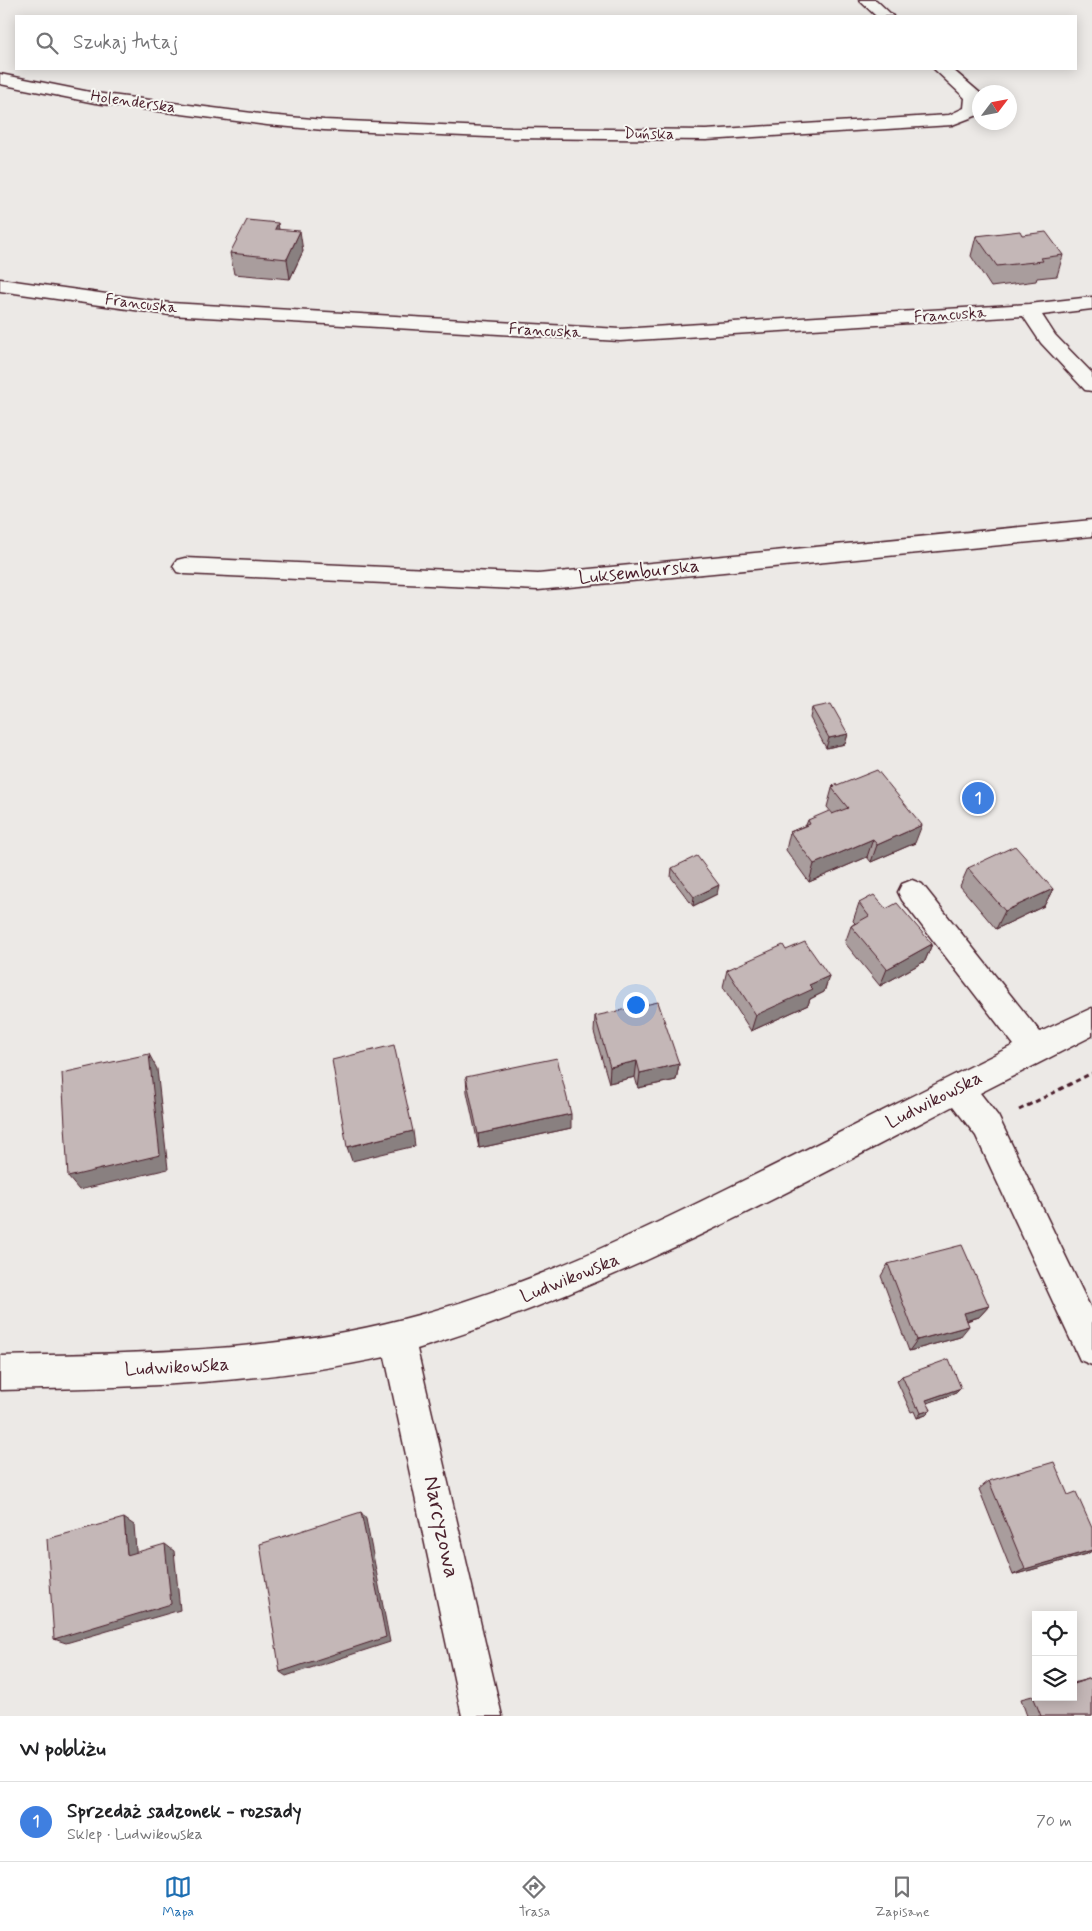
<!DOCTYPE html>
<html lang="pl">
<head>
<meta charset="utf-8">
<style>
  body { margin:0; font-family:Mynerve,sans-serif; background:#f2f2f2; color:#202124 }
  .controls { position:absolute; right:15px; bottom:15px; display:grid; overflow:hidden; border-radius:0px; box-shadow:0 2px 12px #0003 }
  .controls button { width:45px; height:45px; display:grid; place-items:center; padding:0; border:0; border-bottom:1px solid #e0e0e0; background:#fff; color:#202124; font:25px sans-serif }
  .compass { position:absolute; left:972px; top:85px; width:45px; height:45px; border-radius:50%; background:#fff; box-shadow:0 2px 12px #0003; rotate:58deg }
  .you { position:absolute; left:635px; top:1004px; width:18px; height:18px; margin:-12px; border:4px solid #fff; border-radius:50%; background:#1a73e8; box-shadow:0 0 0 8px #1a73e833 }
  .badge { display:grid; place-items:center; width:32px; height:32px; border-radius:50%; background:#1f6fb2; color:#fff; font-size:16px; font-weight:700 }
  .pin { position:absolute; translate:-50% -50%; border:2px solid #fff; box-shadow:0 1px 5px #0006 }
  .list { margin:0; padding:0; list-style:none }
  h2 { display:flex; justify-content:space-between; align-items:center; height:65px; margin:0; padding:0 20px; font-size:21px }
  h2 small { font-size:16px; font-weight:400; color:#757577 }
  .list li { display:grid; grid-template-columns:32px 1fr auto; gap:15px; align-items:center; box-sizing:border-box; height:80px; padding:0 20px; border-top:1px solid #e0e0e0 }
  .list b { display:block; font-size:19px; white-space:nowrap }
  .list p { margin:0; font-size:16px; white-space:nowrap; color:#757577 }
  .list em { font-size:16px; font-style:normal; color:#757577 }
  .icon { flex:none; width:28px; height:28px; fill:none; stroke:currentColor; stroke-width:2; stroke-linecap:round; stroke-linejoin:round }
  .map { position:relative; flex:none; width:1092px; height:1716px; overflow:hidden }
  .search { position:absolute; background:#fff; box-shadow:0 2px 12px #0003; left:15px; right:15px; top:15px; height:55px; display:flex; align-items:center; gap:12px; box-sizing:border-box; padding:0 18px; border-radius:0px; color:#757577; font-size:19px }
  .sheet { height:145px; background:#fff }
  nav { display:flex; justify-content:space-around; align-items:center; box-sizing:border-box; height:70px; border-top:1px solid #e0e0e0; background:#fff; font-size:14px; color:#757577 }
  nav a { display:grid; justify-items:center; gap:2px }
  nav .on { color:#1f6fb2 }
  .map>svg:first-child { display:block }
</style>
</head>
<body>
<div class="map">
<svg width="1092" height="1716" viewBox="0 0 1092 1716">
  <rect width="100%" height="100%" fill="#ece9e6"/>
  <filter id="ink" filterUnits="userSpaceOnUse"><feTurbulence type="fractalNoise" baseFrequency=".02" numOctaves="2"/><feDisplacementMap in="SourceGraphic" scale="10" xChannelSelector="R" yChannelSelector="G"/><feConvolveMatrix kernelMatrix="1 2 1 2 8 2 1 2 1" color-interpolation-filters="sRGB"/></filter>
  <g filter="url(#ink)">
    <g fill="none" stroke-linecap="round" stroke-linejoin="round">
      <!-- minor casing -->
      <g stroke="#4a1f2b" stroke-width="3">
        <g id="minor">
          <polygon points="859,0 876,0 893,16 876,16"/>
          <polygon points="934,69 952,69 980,93 978,115 952,125 706,140 511,138 324,130 267,125 95,103 0,84 0,74 95,93 267,115 324,120 511,128 706,130 949,115 964,108 965,98"/>
          <polygon points="0,279 170,303 620,329 1029,304 1092,297 1092,309 1042,315 1055,335 1092,373 1092,391 1085,390 1041,343 1023,316 620,341 170,315 0,291"/>
          <polygon points="1092,520 1092,536 538,590 185,574 177,572 173,566 177,560 185,558 538,574"/>
          <path d="M 912,880 L 922,884 L 1040,1032 L 1092,1008 L 1092,1036 L 980,1093 L 998,1116 L 1092,1311 L 1092,1365 L 1080,1360 L 976,1136 L 953,1106 C 779,1197 606,1290 417,1349 L 502,1716 L 462,1716 L 385,1357 C 258,1384 129,1388 0,1390 L 0,1356 C 134,1353 272,1353 403,1319 C 515,1291 621,1241 724,1190 C 821,1143 917,1093 1014,1045 L 902,900 L 898,892 L 902,884 Z"/>
        </g>
      </g>
      <!-- path -->
      <polyline stroke="#4a1f2b" stroke-width="3" stroke-dasharray="5 4" stroke-linecap="butt" points="1019,1110 1092,1073"/>
      <!-- minor -->
      <use href="#minor" fill="#f6f6f2" fill-rule="evenodd"/>
    </g>
    <!-- wall -->
    <g fill="#a99d9d" stroke="#4a1f2b">
      <polygon points="279,229 303,251 290,279 234,274 230,253"/>
      <polygon points="1022,235 1063,255 1057,276 1037,278 1036,281 991,287 971,256 976,236"/>
      <polygon points="812,708 848,734 845,744 826,748 810,718"/>
      <polygon points="833,785 837,786 915,843 871,862 867,857 809,882 786,850 790,832 806,825 808,820 833,814 827,807"/>
      <polygon points="672,868 717,894 693,906 671,877"/>
      <polygon points="968,868 1053,889 1044,906 996,929 960,886"/>
      <polygon points="859,903 886,909 932,944 925,961 880,986 845,943 851,926 855,923 853,921"/>
      <polygon points="786,950 829,976 824,992 810,999 808,1005 751,1031 723,987 727,970"/>
      <polygon points="595,1016 679,1064 676,1080 638,1088 635,1077 609,1083 594,1032"/>
      <polygon points="466,1077 571,1128 479,1148 467,1092"/>
      <polygon points="888,1264 989,1306 979,1317 967,1321 960,1337 909,1351 881,1276"/>
      <polygon points="902,1376 961,1388 956,1393 927,1403 931,1410 926,1415 917,1418 914,1411 911,1412 897,1381"/>
      <polygon points="989,1481 1087,1554 1013,1575 979,1489"/>
      <polygon points="1092,1678 1092,1716 1027,1716 1021,1699 1036,1695 1036,1697 1073,1697 1073,1683"/>
    </g>
    <!-- shaded-wall -->
    <g fill="#898080" stroke="#4a1f2b">
      <polygon points="278,223 281,243 275,229"/>
      <polygon points="300,231 303,251 290,279 287,259"/>
      <polygon points="848,734 845,744 826,748 829,738"/>
      <polygon points="922,825 915,843 871,862 877,845"/>
      <polygon points="873,839 867,857 809,882 814,864"/>
      <polygon points="719,885 717,894 693,906 694,897"/>
      <polygon points="1053,889 1044,906 996,929 1005,911"/>
      <polygon points="932,944 925,961 880,986 887,969"/>
      <polygon points="829,976 824,992 810,999 808,1005 751,1031 756,1015 809,985"/>
      <polygon points="149,1054 157,1069 168,1169 79,1190 68,1177"/>
      <polygon points="637,1061 635,1077 609,1083 610,1067"/>
      <polygon points="679,1064 676,1080 638,1088 640,1073"/>
      <polygon points="571,1114 571,1128 479,1148 478,1134"/>
      <polygon points="413,1131 415,1146 352,1161 347,1147"/>
      <polygon points="989,1306 979,1317 954,1324 964,1313"/>
      <polygon points="969,1326 960,1337 909,1351 917,1340"/>
      <polygon points="961,1388 956,1393 922,1405 926,1400"/>
      <polygon points="931,1410 926,1415 917,1418 921,1413"/>
      <polygon points="361,1512 366,1519 390,1642 286,1676 280,1672"/>
      <polygon points="124,1518 134,1525 137,1562 127,1555"/>
      <polygon points="165,1544 174,1551 180,1610 66,1643 54,1639"/>
      <polygon points="1092,1550 1092,1551 1087,1554 1013,1575 1025,1569"/>
    </g>
    <!-- building -->
    <g fill="#c4b7b7" stroke="#4a1f2b">
      <polygon points="247,220 278,223 275,229 300,231 287,259 230,253"/>
      <polygon points="1020,231 1022,235 1046,232 1063,255 1041,258 1043,261 997,266 976,236"/>
      <polygon points="831,704 848,734 829,738 812,708"/>
      <polygon points="877,770 922,825 877,845 873,839 814,864 790,832 810,824 808,820 829,811 832,814 848,808 832,788 835,787 833,785 836,784 837,786"/>
      <polygon points="1015,846 1053,889 1005,911 968,868"/>
      <polygon points="697,856 719,885 694,897 672,868"/>
      <polygon points="874,895 886,909 897,903 932,944 887,969 851,926 869,916 859,903"/>
      <polygon points="805,942 829,976 809,985 813,989 756,1015 727,970 783,945 786,950"/>
      <polygon points="658,1002 679,1064 640,1073 637,1061 610,1067 595,1016"/>
      <polygon points="394,1045 413,1131 347,1147 332,1060"/>
      <polygon points="149,1054 160,1155 68,1177 62,1073"/>
      <polygon points="557,1058 571,1114 478,1134 466,1077"/>
      <polygon points="962,1245 989,1306 964,1313 969,1326 917,1340 888,1264"/>
      <polygon points="949,1359 961,1388 926,1400 931,1410 921,1413 918,1406 916,1407 902,1376"/>
      <polygon points="1054,1462 1068,1495 1076,1492 1092,1528 1092,1550 1025,1569 989,1481"/>
      <polygon points="361,1512 386,1637 280,1672 260,1544"/>
      <polygon points="124,1518 127,1555 165,1544 171,1604 54,1639 47,1539"/>
      <polygon points="1092,1678 1092,1716 1041,1716 1033,1696 1036,1695 1036,1697 1073,1697 1073,1684"/>
    </g>
  </g>
  <g text-anchor="middle" dominant-baseline="central" stroke-width="4" stroke-linejoin="round" paint-order="stroke">
    <!-- far-street labels -->
    <g font-size="16" fill="#4a1f2b" stroke="#f6f6f2">
      <text transform="translate(133 102) rotate(8)">Holenderska</text>
      <text transform="translate(649 134) rotate(1)">Duńska</text>
      <text transform="translate(141 304) rotate(7)">Francuska</text>
      <text transform="translate(950 315) rotate(-4)">Francuska</text>
      <text transform="translate(545 331) rotate(3)">Francuska</text>
    </g>
    <!-- street labels -->
    <g font-size="19" fill="#4a1f2b" stroke="#f6f6f2">
      <text transform="translate(639 572) rotate(-6)">Luksemburska</text>
      <text transform="translate(934 1100) rotate(-27)">Ludwikowska</text>
      <text transform="translate(570 1278) rotate(-22)">Ludwikowska</text>
      <text transform="translate(177 1367) rotate(-3)">Ludwikowska</text>
    </g>
    <!-- near-street labels -->
    <g font-size="22" fill="#4a1f2b" stroke="#f6f6f2">
      <text transform="translate(441 1527) rotate(78)">Narcyzowa</text>
    </g>
  </g>
</svg>
<div class="controls">
<button><svg class="icon" aria-label="locate" viewBox="0 0 24 24"><circle cx="12" cy="12" r="6"/><path d="M12 2v4M12 18v4M2 12h4M18 12h4"/></svg></button>
<button><svg class="icon" aria-label="layers" viewBox="0 0 24 24"><path d="M12 4l9 5-9 5-9-5zM3 14l9 5 9-5"/></svg></button>
</div>
<svg class="compass" viewBox="-18 -18 36 36"><path d="M0-13l5 13h-10z" fill="#e53935"/><path d="M0 13l5-13h-10z" fill="#757577"/></svg>
<div class="you"></div>
<div class="pin badge" style="left:978px;top:798px;background:#3f7fe0">1</div>
<div class="search"><svg class="icon" aria-label="search" viewBox="0 0 24 24"><circle cx="10" cy="10" r="6"/><path d="M15 15l6 6"/></svg>Szukaj tutaj</div>
</div>
<section class="sheet">
<h2>W pobliżu<small></small></h2>
<ul class="list">
<li><span class="badge" style="background:#3f7fe0">1</span><div><b>Sprzedaż sadzonek - rozsady</b><p>Sklep · Ludwikowska</p></div><em>70 m</em></li>
</ul>
</section>
<nav>
<a class="on"><svg class="icon" aria-label="map" viewBox="0 0 24 24"><path d="M3 6l6-2 6 2 6-2v14l-6 2-6-2-6 2zM9 4v14M15 6v14"/></svg>Mapa</a>
<a><svg class="icon" aria-label="directions" viewBox="0 0 24 24"><path d="M12 3l9 9-9 9-9-9zM9 14v-3h6M13 9l2 2-2 2"/></svg>Trasa</a>
<a><svg class="icon" aria-label="saved" viewBox="0 0 24 24"><path d="M7 4h10v16l-5-4-5 4z"/></svg>Zapisane</a>
</nav>
</body>
</html>
